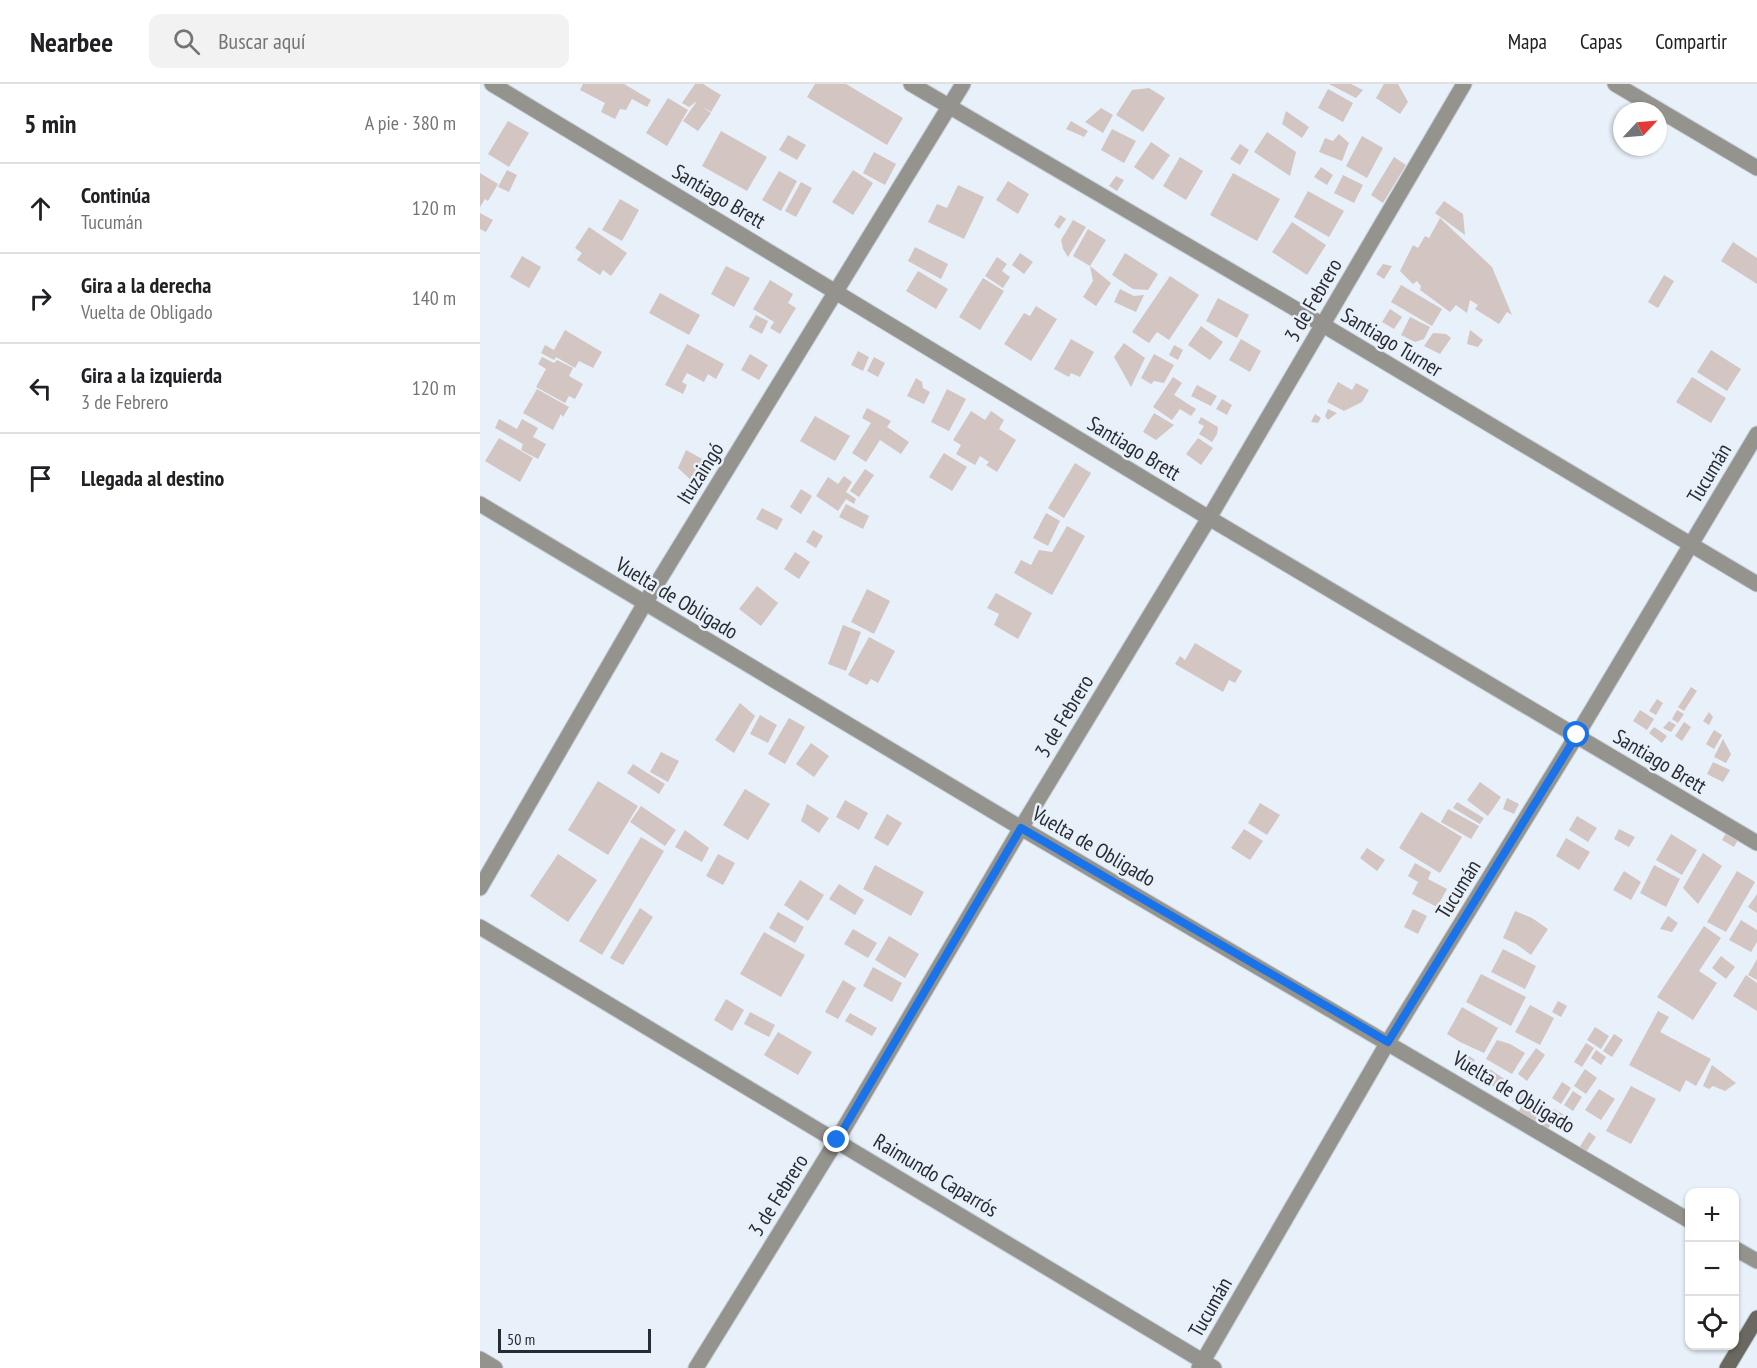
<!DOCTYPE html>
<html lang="es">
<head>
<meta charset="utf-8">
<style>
  body { margin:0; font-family:"PT Sans Narrow",sans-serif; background:#f2f2f2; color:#202124 }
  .controls { position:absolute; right:18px; bottom:18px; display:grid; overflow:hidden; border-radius:12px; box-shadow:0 2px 4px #0004 }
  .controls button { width:54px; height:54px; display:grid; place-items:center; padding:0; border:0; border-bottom:2px solid #e0e0e0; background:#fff; color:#202124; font:30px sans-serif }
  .compass { position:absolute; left:1133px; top:18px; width:54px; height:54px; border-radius:50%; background:#fff; box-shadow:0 2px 4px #0004; rotate:64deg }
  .scale { position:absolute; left:18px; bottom:15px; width:153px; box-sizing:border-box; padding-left:6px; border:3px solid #282b2f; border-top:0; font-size:16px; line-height:21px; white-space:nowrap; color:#282b2f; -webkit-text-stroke:4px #e8f0fa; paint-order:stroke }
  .stop { position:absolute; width:18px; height:18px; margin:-14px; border:4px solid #1a73e8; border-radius:50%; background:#fff }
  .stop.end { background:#1a73e8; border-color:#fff; box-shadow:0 2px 6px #0008 }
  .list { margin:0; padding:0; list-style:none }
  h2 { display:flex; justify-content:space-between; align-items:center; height:78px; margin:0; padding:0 24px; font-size:26px }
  h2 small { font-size:20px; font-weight:400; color:#757577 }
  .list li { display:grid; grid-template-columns:39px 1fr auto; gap:18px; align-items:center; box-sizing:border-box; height:90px; padding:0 24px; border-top:2px solid #e0e0e0 }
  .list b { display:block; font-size:22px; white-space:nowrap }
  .list p { margin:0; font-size:20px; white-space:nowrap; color:#757577 }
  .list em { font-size:20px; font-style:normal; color:#757577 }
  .icon { flex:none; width:33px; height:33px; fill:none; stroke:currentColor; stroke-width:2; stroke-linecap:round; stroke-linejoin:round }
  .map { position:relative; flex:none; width:1277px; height:1284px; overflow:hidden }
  header { display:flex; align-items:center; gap:36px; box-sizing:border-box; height:84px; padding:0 30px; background:#fff; border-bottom:2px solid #e0e0e0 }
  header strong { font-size:28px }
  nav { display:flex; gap:33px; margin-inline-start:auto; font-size:21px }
  .search { width:420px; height:54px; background:#f2f2f2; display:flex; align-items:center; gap:15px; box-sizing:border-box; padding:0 21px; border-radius:12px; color:#757577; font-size:22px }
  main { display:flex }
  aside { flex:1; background:#fff }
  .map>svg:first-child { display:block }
</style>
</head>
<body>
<header>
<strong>Nearbee</strong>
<div class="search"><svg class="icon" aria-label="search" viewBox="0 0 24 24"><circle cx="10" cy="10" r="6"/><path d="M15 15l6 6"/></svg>Buscar aquí</div>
<nav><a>Mapa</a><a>Capas</a><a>Compartir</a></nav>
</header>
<main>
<aside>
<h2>5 min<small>A pie · 380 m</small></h2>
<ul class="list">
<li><svg class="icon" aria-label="ahead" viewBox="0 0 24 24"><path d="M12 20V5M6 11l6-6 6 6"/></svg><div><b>Continúa</b><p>Tucumán</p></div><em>120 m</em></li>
<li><svg class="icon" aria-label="right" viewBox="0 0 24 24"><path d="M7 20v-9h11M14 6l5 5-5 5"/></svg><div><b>Gira a la derecha</b><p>Vuelta de Obligado</p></div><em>140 m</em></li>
<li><svg class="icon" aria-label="left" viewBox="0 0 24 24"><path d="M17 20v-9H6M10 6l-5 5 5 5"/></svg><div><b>Gira a la izquierda</b><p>3 de Febrero</p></div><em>120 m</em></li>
<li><svg class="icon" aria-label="arrive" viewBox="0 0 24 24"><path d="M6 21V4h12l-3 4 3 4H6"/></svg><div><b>Llegada al destino</b></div></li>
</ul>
</aside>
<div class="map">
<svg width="1277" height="1284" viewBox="0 0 1277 1284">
  <rect width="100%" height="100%" fill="#e8f0fa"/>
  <!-- building -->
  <g fill="#d3c5c2">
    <polygon points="103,0 144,0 171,16 167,23 152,15 146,26 140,25 135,35 121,28 125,19 100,6"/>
    <polygon points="215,0 223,0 241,11 231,28 221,22 231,29 218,47 203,37 217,17 209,23 202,19"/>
    <polygon points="335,0 366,0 423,34 407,61 327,13"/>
    <polygon points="849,0 871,0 883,6 876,14"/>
    <polygon points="904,0 918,0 928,18 920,30 896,14"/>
    <polygon points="669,4 685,14 663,48 636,31 652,6"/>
    <polygon points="848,5 873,19 863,38 838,24"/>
    <polygon points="188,14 208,26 187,62 166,49"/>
    <polygon points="621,24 633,31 623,49 605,38"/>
    <polygon points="806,27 829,43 822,54 802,40"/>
    <polygon points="28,37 49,49 29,83 8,70"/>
    <polygon points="591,37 608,47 604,53 586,45"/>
    <polygon points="632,45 656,57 644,79 621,66"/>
    <polygon points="241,47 287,73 267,107 222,82"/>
    <polygon points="787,48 816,68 810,92 774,68"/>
    <polygon points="859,50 869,59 862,77 839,68 845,54 853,57"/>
    <polygon points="308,51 326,61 317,76 299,66"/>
    <polygon points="882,52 903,64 887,94 866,82"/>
    <polygon points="671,58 690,71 673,96 654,83"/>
    <polygon points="760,60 769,66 760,81 750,75"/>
    <polygon points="394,68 416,80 405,101 383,89"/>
    <polygon points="700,73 723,87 706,116 683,102"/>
    <polygon points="914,73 926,81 903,119 891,111"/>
    <polygon points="841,83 853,91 847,101 834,93"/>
    <polygon points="27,86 37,91 29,108 18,103"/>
    <polygon points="373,86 393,99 373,131 352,118"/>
    <polygon points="299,87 317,97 301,127 282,116"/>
    <polygon points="0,89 18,100 8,117 5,115 0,123"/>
    <polygon points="753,89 800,115 777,157 730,131"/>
    <polygon points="863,91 883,101 874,119 854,109"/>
    <polygon points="636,92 644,96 637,107 629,102"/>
    <polygon points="528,97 549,110 538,130 516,116"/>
    <polygon points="321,98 332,104 316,133 305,127"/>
    <polygon points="478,101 504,113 484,155 448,138 457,120 467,124"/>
    <polygon points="828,107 864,127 849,153 814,133"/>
    <polygon points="140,115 159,126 142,157 122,146"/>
    <polygon points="964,117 983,130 985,151 955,129"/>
    <polygon points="0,129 13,136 6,148 0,145"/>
    <polygon points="580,131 586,135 579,145 574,141"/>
    <polygon points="960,134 1012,183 1032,231 1027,228 1019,240 995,225 998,221 990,216 987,229 976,221 970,228 940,206 941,202 937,197 933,200 920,187 933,161 938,164 945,152 949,154"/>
    <polygon points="593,136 606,143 588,173 583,165 581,156"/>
    <polygon points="812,138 846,161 827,191 792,168"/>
    <polygon points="109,143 147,169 131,192 123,186 120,191 97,176 102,169 95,164"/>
    <polygon points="608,145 626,156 610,182 593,172"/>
    <polygon points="1253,158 1277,174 1277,200 1241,177"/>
    <polygon points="435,163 468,180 461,195 428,177"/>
    <polygon points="540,169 553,178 544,190 532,181"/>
    <polygon points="645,169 678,190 668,206 653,205 632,191"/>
    <polygon points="42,172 61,183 49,204 30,193"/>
    <polygon points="517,173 527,180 522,187 530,193 523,204 505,192"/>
    <polygon points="903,180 912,182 904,195 896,190"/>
    <polygon points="246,182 270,194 254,223 231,210"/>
    <polygon points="610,182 631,199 616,222 603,213 613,197"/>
    <polygon points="438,187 468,205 456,225 426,207"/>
    <polygon points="1184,191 1194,197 1178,224 1168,218"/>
    <polygon points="690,192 719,211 689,256 677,248 669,259 652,248"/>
    <polygon points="503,194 524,207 500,246 479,233"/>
    <polygon points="290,196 313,210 308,219 316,224 300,250 290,244 294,238 273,225"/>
    <polygon points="921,201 962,225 952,242 911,218"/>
    <polygon points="640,205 654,212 664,211 656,228 634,218"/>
    <polygon points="180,209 220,231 209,251 169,229"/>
    <polygon points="738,214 769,231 757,254 726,237"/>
    <polygon points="556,222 577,235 551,277 524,260 544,229 550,232"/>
    <polygon points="910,225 922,233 914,245 902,238"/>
    <polygon points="276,231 288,237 282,250 269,243"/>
    <polygon points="930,233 950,243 944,255 935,258 921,251"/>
    <polygon points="721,242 743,258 730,276 708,261"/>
    <polygon points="85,246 122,268 113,284 99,277 95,284 76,273 74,276 61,269 65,261 74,266"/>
    <polygon points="990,246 1003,256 998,263 987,260"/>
    <polygon points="953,249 966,250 971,254 960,270 944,262"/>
    <polygon points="591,255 614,268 600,293 591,289 589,293 574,285"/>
    <polygon points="761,255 781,267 770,288 749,276"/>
    <polygon points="644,259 665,274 651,303 634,273"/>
    <polygon points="207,260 244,280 236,295 228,290 224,298 207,289 202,298 207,301 203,310 185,301"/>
    <polygon points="694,261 703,266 698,276 689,271"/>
    <polygon points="1231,266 1261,285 1247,307 1217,288"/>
    <polygon points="378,267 389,273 383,287 371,281"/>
    <polygon points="270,270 288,281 279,296 261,286"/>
    <polygon points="674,270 694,281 684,299 674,297 671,300 661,294"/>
    <polygon points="62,273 74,279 77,276 93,284 89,292 103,300 95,315 89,312 85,319 56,303 66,285 58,280"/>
    <polygon points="394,273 405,279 398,293 387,287"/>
    <polygon points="693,293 702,299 694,311 716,325 711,332 700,325 692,336 673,323"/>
    <polygon points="1212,293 1246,314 1231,339 1196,318"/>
    <polygon points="436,294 442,298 443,304 450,308 444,320 427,312"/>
    <polygon points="858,298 872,306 876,299 889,306 882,318 864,327 847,318"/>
    <polygon points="717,301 737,312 731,322 711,312"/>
    <polygon points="57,305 89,323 83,333 81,330 73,346 43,329"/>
    <polygon points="467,305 486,315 469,347 451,338"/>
    <polygon points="742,315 752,321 747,331 736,325"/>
    <polygon points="387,324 411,337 407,343 429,358 421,370 400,356 386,378 372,369 391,339 382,334"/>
    <polygon points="848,325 857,329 848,336 845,332"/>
    <polygon points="491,327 505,336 511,327 524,336 519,345 536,356 517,388 506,381 509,378 500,372 495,381 476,370 481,361 473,356"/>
    <polygon points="674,329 694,341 676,356 663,348"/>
    <polygon points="835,330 841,334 838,339 831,338"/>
    <polygon points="335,332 370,352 355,377 320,357"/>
    <polygon points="721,333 738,343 737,350 732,358 719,350 724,342 718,339"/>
    <polygon points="19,335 37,345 42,335 58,344 53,353 66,360 58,375 41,366 43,360 15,344"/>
    <polygon points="19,354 53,374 40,398 5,377"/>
    <polygon points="718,354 733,364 721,381 706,370"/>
    <polygon points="206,366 226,377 213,398 198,384"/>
    <polygon points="464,369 487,383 472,407 449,393"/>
    <polygon points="595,379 611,389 584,434 568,424"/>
    <polygon points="385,385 394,391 379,413 370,407"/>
    <polygon points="364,392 372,398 366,408 376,415 374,420 366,415 358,427 336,412 348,393 358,400"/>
    <polygon points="321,405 332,412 321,430 310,423"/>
    <polygon points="366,420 389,432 383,445 359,433"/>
    <polygon points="282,424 303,435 297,446 276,435"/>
    <polygon points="566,429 580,437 568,462 553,454"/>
    <polygon points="587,442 605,452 572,511 534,489 541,476 551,481 559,466 572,468"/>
    <polygon points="333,446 343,452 336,464 326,458"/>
    <polygon points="315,468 330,478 319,495 304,485"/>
    <polygon points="277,502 298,519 281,542 259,525"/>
    <polygon points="387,505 410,517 394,550 371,538"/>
    <polygon points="516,509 552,529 538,555 514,541 519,530 507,524"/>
    <polygon points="363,541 381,548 366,587 348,580"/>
    <polygon points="389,553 415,567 398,599 391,595 387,601 368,591"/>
    <polygon points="715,559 762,587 755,599 749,596 743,608 695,580 700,572 705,576"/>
    <polygon points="1211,603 1217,607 1204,627 1198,623"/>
    <polygon points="1177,615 1183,619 1176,631 1169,627"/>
    <polygon points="260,619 275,632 254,669 235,656"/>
    <polygon points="1160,626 1174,635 1167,646 1153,637"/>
    <polygon points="1197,626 1204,630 1198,639 1192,635"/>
    <polygon points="1229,628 1233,633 1229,641 1223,637"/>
    <polygon points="280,631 297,641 288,659 270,650"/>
    <polygon points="309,634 325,643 305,680 288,670"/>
    <polygon points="1189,637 1196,641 1191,648 1183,644"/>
    <polygon points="1204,638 1211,643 1202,657 1195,652"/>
    <polygon points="1174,643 1187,652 1182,659 1169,649"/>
    <polygon points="1234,646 1242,651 1234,665 1226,660"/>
    <polygon points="1243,655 1251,670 1246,679 1234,673"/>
    <polygon points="331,659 349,672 334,693 316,680"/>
    <polygon points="181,668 199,677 188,698 170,688"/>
    <polygon points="1233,678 1250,686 1243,698 1227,690"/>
    <polygon points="153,680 185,700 179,710 147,689"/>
    <polygon points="118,697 158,722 128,771 88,746"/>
    <polygon points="1000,698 1021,713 1008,732 987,716"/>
    <polygon points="265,705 290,720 268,756 243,741"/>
    <polygon points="1027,714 1039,720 1034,730 1023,725"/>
    <polygon points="365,716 388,729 379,746 356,733"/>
    <polygon points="977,718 1004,734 1000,740 973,724"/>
    <polygon points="780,719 800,731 787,751 768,739"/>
    <polygon points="327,720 349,734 339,749 321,737"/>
    <polygon points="161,722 196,746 185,762 150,738"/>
    <polygon points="968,725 999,742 991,755 961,738"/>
    <polygon points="941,728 982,753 960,789 919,764"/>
    <polygon points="407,730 422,739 408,762 394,754"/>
    <polygon points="1097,732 1117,744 1108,758 1089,746"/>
    <polygon points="764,745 783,757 770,776 751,764"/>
    <polygon points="1139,745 1155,753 1149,763 1134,755"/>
    <polygon points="205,746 229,764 222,778 195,763"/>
    <polygon points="1246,749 1258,756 1254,763 1242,756"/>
    <polygon points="1191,750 1217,766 1202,791 1176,776"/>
    <polygon points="161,753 184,767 122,871 99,857"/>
    <polygon points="1086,754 1110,768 1099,786 1076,772"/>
    <polygon points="887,764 905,776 897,787 880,774"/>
    <polygon points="1223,769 1242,782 1218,820 1203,804"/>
    <polygon points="78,770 117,796 88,838 50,812"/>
    <polygon points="238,770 255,779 243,801 226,792"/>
    <polygon points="935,779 951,788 948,795 967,805 957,823 932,810 938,798 928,792"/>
    <polygon points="395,781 444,808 431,832 383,805"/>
    <polygon points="1174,781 1200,795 1186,823 1160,809"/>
    <polygon points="1144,787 1161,798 1151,816 1133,806"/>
    <polygon points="1257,787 1275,798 1246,848 1227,838"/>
    <polygon points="320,796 344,811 328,837 304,821"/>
    <polygon points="359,800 384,816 375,831 349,815"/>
    <polygon points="1277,810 1277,829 1268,823"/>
    <polygon points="160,824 173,833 143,881 130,874"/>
    <polygon points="933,825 947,832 938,850 924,843"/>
    <polygon points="1035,827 1052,834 1068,845 1051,871 1036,860 1023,854"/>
    <polygon points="298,828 324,843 315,859 289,844"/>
    <polygon points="1188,832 1198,839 1192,848 1180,845"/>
    <polygon points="1261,836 1277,846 1277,858 1271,868 1249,856"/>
    <polygon points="1224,842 1241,854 1219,887 1237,899 1213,936 1177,913"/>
    <polygon points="373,845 397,859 388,874 364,860"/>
    <polygon points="284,848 325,871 301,913 260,890"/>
    <polygon points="409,852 439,870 425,894 395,876"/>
    <polygon points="1023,865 1056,882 1045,905 1011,888"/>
    <polygon points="1241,872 1255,883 1246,895 1232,884"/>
    <polygon points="1277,875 1277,896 1268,891"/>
    <polygon points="393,883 422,899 412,918 383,902"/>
    <polygon points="1001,890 1046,913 1031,942 986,918"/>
    <polygon points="1266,891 1277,899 1277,927 1253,912"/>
    <polygon points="363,896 376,904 358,935 345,928"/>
    <polygon points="246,915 264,926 252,947 234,936"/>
    <polygon points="1078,917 1087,922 1081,933 1072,928"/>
    <polygon points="1050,921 1074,934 1060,961 1035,948"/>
    <polygon points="982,923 1018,944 1004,969 980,958 967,950"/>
    <polygon points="1178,927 1189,933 1180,948 1231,975 1216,1002 1206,996 1200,1008 1149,981"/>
    <polygon points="270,928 295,941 289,953 264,940"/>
    <polygon points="370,929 397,944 392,952 365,937"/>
    <polygon points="1115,943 1129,952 1121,965 1107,956"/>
    <polygon points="298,948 332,968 318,991 284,971"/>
    <polygon points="1134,950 1143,956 1132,973 1123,967"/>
    <polygon points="1017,956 1030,960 1045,969 1032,990 1006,975"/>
    <polygon points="1106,959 1114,964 1102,983 1094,978"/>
    <polygon points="1056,964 1065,971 1047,997 1038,990"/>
    <polygon points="1116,966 1126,973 1121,981 1111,974"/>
    <polygon points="988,971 995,976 988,986 981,982"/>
    <polygon points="1004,981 1030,999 1023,1009 997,991"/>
    <polygon points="1232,981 1256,999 1245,1007 1233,1002 1229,1005 1223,1002"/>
    <polygon points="1105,985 1117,994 1106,1010 1094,1002"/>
    <polygon points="1082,998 1091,1004 1081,1020 1072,1014"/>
    <polygon points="1151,1002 1176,1015 1151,1060 1126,1047"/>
    <polygon points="1040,1005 1047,1010 1039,1021 1032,1017"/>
    <polygon points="1119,1005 1135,1015 1121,1036 1105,1026"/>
    <polygon points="1093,1007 1102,1013 1093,1027 1084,1021"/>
    <polygon points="1042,1022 1071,1040 1065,1049 1036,1031"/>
    <polygon points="1074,1025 1091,1035 1085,1045 1068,1035"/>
    <polygon points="1109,1048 1116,1053 1106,1068 1099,1064"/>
  </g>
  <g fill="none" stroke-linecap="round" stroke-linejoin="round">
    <!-- street casing -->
    <g stroke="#c5cdd5" stroke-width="17">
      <g id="street">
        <polyline points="12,0 729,434 1277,759"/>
        <polyline points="431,0 843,241 1277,500"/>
        <polyline points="1135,0 1277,84"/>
        <polyline points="0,420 541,744 1210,1137"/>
        <polyline points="0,804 165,519 483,0"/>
        <polyline points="0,843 734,1284"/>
        <polyline points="1254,1164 1277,1177"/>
        <polyline points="0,1275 15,1284"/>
        <polyline points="216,1284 357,1056 541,744 729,434 984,0"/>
        <polyline points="719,1284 908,958 1097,651 1277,350"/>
      </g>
    </g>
    <!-- secondary casing -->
    <g stroke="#c5cdd5" stroke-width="17">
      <polyline id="secondary" points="1247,1284 1277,1234"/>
    </g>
    <!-- street -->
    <use href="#street" stroke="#94938e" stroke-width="15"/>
    <!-- secondary -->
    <use href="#secondary" stroke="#6a6860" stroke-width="15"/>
  </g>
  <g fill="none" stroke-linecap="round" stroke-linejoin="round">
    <!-- route -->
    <polyline stroke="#1a73e8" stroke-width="8" points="357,1056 541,744 908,958 1097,651"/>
  </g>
  <g text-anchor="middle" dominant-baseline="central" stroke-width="5" stroke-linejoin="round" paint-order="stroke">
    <!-- street labels -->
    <g font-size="21" fill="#282b2f" stroke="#e8f0fa">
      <text transform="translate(239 112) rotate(31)">Santiago Brett</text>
      <text transform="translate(833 216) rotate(-60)">3 de Febrero</text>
      <text transform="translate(912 258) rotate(31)">Santiago Turner</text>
      <text transform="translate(654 364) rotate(31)">Santiago Brett</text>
      <text transform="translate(220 389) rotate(-58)">Ituzaingó</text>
      <text transform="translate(1229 389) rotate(-59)">Tucumán</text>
      <text transform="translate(197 514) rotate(31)">Vuelta de Obligado</text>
      <text transform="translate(584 632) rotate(-59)">3 de Febrero</text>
      <text transform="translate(1180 677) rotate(31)">Santiago Brett</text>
      <text transform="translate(614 762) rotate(30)">Vuelta de Obligado</text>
      <text transform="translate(978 805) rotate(-58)">Tucumán</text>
      <text transform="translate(1034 1008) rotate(31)">Vuelta de Obligado</text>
      <text transform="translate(456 1091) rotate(31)">Raimundo Caparrós</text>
      <text transform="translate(298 1111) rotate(-58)">3 de Febrero</text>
      <text transform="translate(730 1223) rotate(-60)">Tucumán</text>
    </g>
  </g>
</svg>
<div class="controls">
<button>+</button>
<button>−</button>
<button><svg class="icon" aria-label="locate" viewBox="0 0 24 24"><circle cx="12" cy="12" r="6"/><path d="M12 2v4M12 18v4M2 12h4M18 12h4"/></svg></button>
</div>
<svg class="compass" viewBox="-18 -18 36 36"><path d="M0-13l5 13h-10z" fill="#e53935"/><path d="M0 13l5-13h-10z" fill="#757577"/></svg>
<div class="scale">50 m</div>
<div class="stop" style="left:1097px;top:651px"></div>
<div class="stop end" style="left:357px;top:1056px"></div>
</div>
</main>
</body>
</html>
